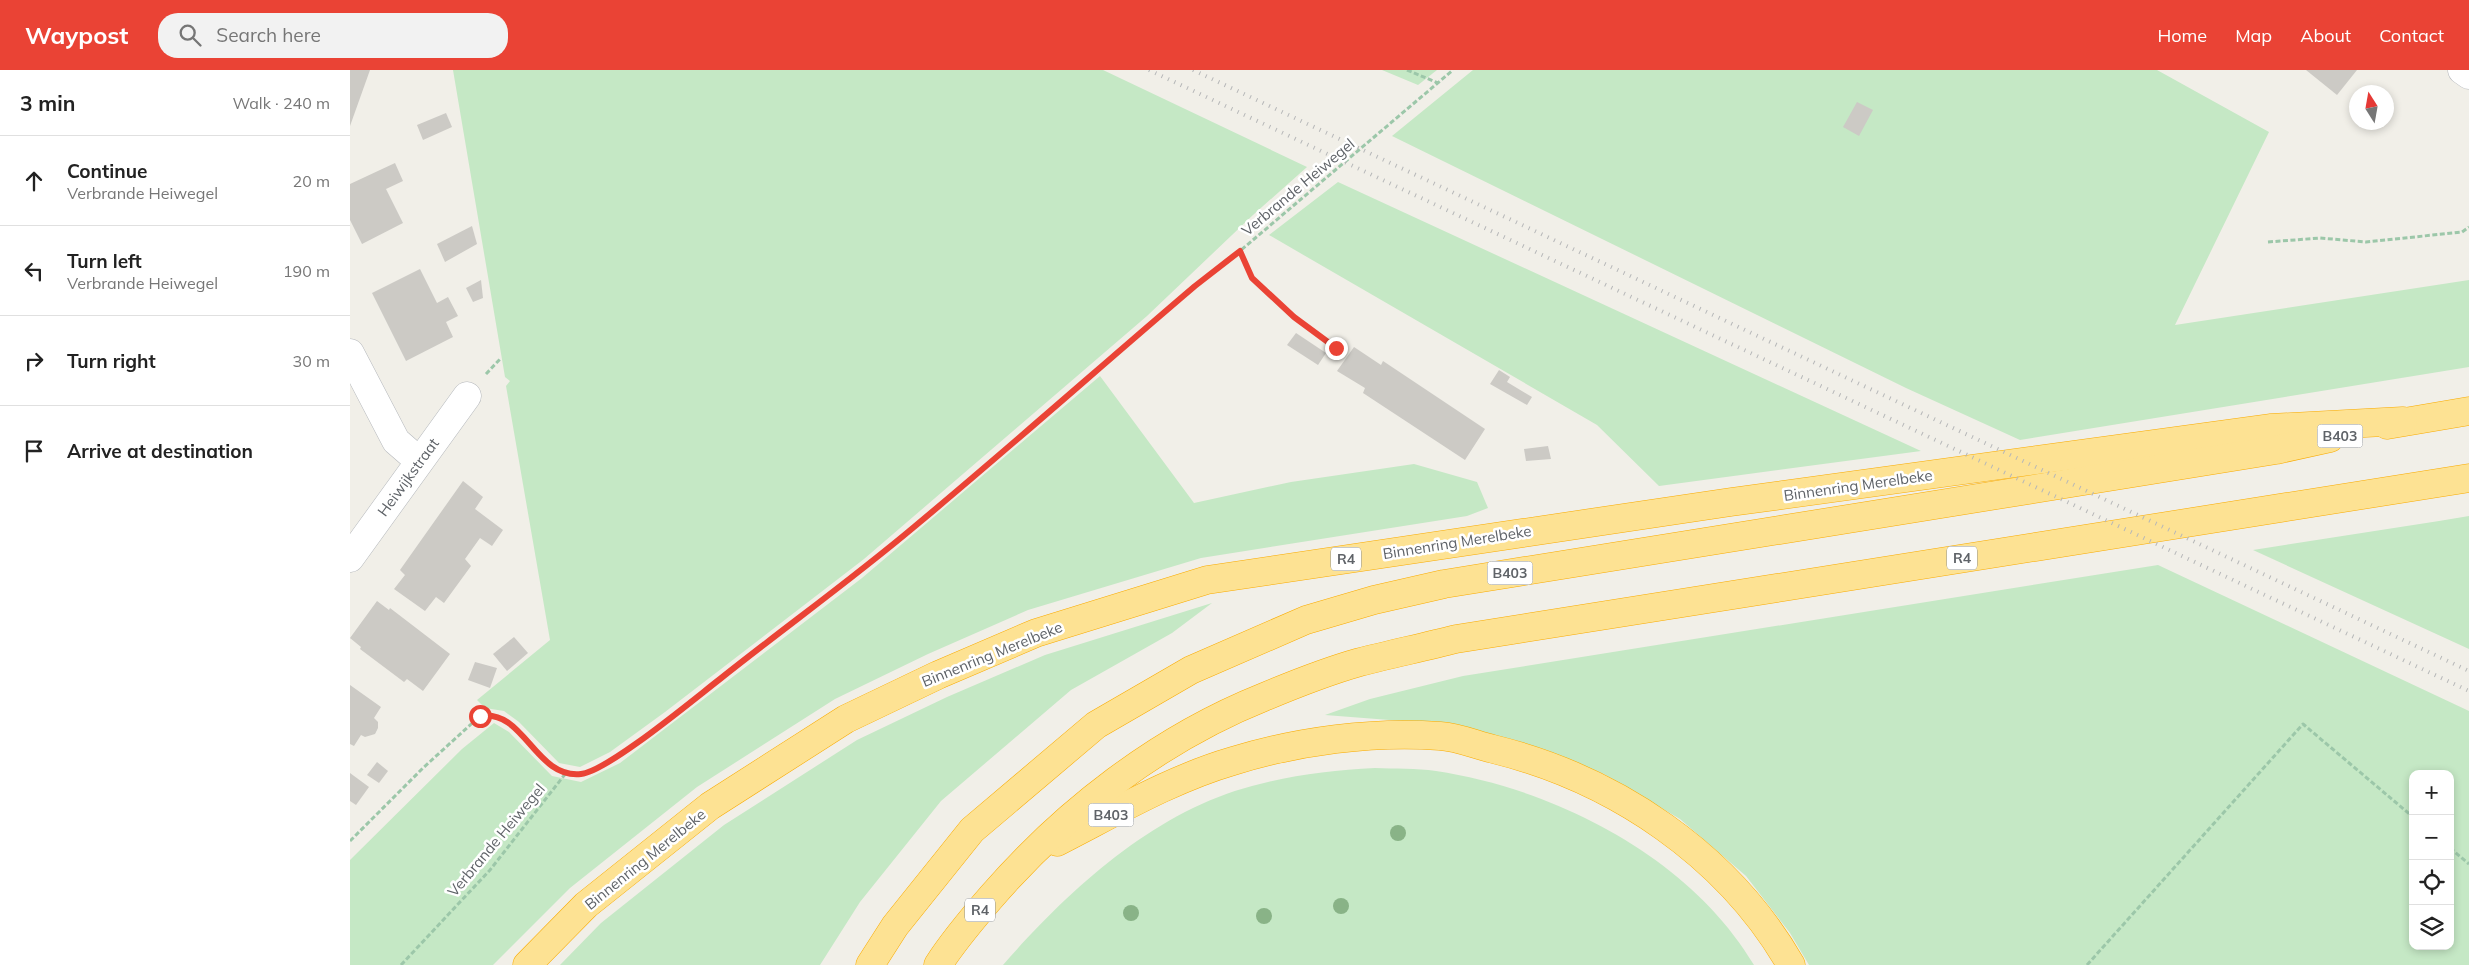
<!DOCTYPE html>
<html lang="en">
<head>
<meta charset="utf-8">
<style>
  body { margin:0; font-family:Mulish,sans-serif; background:#f2f2f2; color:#222 }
  .controls { position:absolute; right:15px; bottom:15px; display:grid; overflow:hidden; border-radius:10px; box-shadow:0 2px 8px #0003 }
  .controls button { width:45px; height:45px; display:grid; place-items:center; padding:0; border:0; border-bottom:1px solid #e0e0e0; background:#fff; color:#222; font:25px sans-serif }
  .compass { position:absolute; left:1999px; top:15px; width:45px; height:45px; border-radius:50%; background:#fff; box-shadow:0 2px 8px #0003; rotate:349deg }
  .stop { position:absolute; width:15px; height:15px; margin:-11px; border:4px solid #ea4335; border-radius:50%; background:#fff }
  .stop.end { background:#ea4335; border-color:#fff; box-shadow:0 1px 5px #0008 }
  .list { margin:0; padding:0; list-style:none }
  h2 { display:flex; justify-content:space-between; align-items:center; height:65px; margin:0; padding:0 20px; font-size:21px }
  h2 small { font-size:16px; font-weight:400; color:#767676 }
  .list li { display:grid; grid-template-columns:32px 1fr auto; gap:15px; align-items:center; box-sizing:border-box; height:90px; padding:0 20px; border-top:1px solid #e0e0e0 }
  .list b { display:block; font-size:19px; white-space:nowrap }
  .list p { margin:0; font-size:16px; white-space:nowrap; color:#767676 }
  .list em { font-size:16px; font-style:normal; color:#767676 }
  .icon { flex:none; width:28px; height:28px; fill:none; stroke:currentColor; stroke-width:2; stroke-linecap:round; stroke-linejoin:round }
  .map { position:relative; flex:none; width:2119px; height:895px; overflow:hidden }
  header { display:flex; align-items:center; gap:30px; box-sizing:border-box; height:70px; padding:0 25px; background:#ea4335; color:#fff }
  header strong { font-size:24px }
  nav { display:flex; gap:28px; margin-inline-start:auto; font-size:18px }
  .search { width:350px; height:45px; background:#f2f2f2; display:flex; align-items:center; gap:12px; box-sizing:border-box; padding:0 18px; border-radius:20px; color:#767676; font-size:19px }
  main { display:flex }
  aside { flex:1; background:#fff }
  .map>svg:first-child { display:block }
</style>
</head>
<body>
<header>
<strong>Waypost</strong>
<div class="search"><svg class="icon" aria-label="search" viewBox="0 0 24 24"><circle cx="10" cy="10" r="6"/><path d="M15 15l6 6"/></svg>Search here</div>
<nav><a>Home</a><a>Map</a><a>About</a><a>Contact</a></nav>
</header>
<main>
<aside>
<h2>3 min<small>Walk · 240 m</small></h2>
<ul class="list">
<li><svg class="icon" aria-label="ahead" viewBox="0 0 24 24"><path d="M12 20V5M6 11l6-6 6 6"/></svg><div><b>Continue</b><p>Verbrande Heiwegel</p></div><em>20 m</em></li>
<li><svg class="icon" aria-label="left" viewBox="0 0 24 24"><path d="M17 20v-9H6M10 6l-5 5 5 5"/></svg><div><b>Turn left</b><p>Verbrande Heiwegel</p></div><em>190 m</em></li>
<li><svg class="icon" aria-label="right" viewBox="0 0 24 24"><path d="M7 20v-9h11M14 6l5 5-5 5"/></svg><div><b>Turn right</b></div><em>30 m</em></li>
<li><svg class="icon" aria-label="arrive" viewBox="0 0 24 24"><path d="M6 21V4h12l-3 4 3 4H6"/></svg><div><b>Arrive at destination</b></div></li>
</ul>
</aside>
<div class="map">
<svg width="2119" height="895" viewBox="0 0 2119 895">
  <rect width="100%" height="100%" fill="#f1efe8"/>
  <!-- green -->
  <g fill="#c5e8c5" fill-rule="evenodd">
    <polygon points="103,0 753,0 957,97 903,145 797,246 514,489 315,642 260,682 230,697 209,693 169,652 154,641 135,638 127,630 200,570 156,316 160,311 155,307"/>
    <polygon points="1032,0 1087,0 1068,15"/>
    <polygon points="1123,0 1807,0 1919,62 1825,255 2119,210 2119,297 1670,370 1556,318 1042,66"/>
    <polygon points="988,112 1571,381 1309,416 1247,355 919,165"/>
    <polygon points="750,306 844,433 941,412 1064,394 1127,412 1138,438 1117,446 851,488 678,540 578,584 485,629 347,717 220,818 143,895 0,895 0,790 112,679 144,653 159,662 202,706 231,712 270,693 512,508"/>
    <polygon points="2119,446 2119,579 1903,480 2089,451"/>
    <path d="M 1808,495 L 2119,641 L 2119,895 L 1459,895 L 1440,863 L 1396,806 L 1330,749 L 1254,704 L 1165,670 L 1091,654 L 975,645 L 1020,629 L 1113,606 ZM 2063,704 L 2100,704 L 2100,876 L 2063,876 Z"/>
    <polygon points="862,533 822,563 721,620 591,731 510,832 470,895 210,895 251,853 374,755 507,670 597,627 695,585"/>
    <path d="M 1025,698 C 1045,699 1066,698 1086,701 C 1206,719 1341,788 1404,895 L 653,895 C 719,820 803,742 902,716 C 942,705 983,700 1025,698 Z"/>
  </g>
  <!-- building -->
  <g fill="#cccac5">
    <polygon points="0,0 20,0 0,56"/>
    <polygon points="1956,0 2007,0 1987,25"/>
    <polygon points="1507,32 1523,40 1509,66 1493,57"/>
    <polygon points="96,43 102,57 73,70 67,55"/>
    <polygon points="45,93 53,111 36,119 53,153 12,174 0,150 0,114"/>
    <polygon points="122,156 127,174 95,192 87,174"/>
    <polygon points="70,199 87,233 98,227 108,246 96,252 103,267 56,291 22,223"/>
    <polygon points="131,210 133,228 123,232 116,218"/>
    <polygon points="946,263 976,283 968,295 937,275"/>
    <polygon points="1004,277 1031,295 1033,291 1135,359 1115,390 1013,323 1015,318 987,301"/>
    <polygon points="1149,300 1160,307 1157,312 1182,327 1177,335 1140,314"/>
    <polygon points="1198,376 1201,389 1176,391 1174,379"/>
    <polygon points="113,411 133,427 125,439 153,460 142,476 130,468 115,489 121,496 94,533 86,527 75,541 44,519 55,505 50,500"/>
    <polygon points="27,531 39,540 40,538 100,584 73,621 57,609 54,612 10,579 11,577 0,568"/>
    <polygon points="164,567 178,583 157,601 143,584"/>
    <polygon points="125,592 147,598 140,618 118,610"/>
    <polygon points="0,615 31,637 24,648 28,652 28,658 25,664 15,667 11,665 4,676 0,674"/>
    <polygon points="27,692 38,701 29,713 17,705"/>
    <polygon points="0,703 19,717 6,735 0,731"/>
  </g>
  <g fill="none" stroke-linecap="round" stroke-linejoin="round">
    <!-- minor casing -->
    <g stroke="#b5b8bc" stroke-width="29">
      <g id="minor">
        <polyline points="2112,0 2119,5"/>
        <polyline points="0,283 46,371 69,391"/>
        <polyline points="0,488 117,326"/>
      </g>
    </g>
    <!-- motorway casing -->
    <g stroke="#f9ab00" stroke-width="29">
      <g id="motorway">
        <polyline points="2037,355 2119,341"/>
        <path d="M 707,772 C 764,743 821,709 883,691 C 948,671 1022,661 1090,666 C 1108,667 1126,675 1143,679 C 1265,709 1378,785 1441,895"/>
        <polyline points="177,895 236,835 360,736 496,649 588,605 686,563 857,510 1381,432 1920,358 2053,351"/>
        <polyline points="520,895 545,856 622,760 746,655 841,600 956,550 1024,530 1094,514 1926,380 1980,368"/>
        <path d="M 588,895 C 604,870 622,849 642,826 C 715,742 809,669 914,627 C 945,614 978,601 1010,592 C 1042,584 1074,577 1106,569 L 2119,408"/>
      </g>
    </g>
    <!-- path -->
    <g stroke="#9cc7a9" stroke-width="3" stroke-dasharray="5 2.5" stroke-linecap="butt">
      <polyline points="1057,0 1088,13"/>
      <polyline points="1918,172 1970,168 2016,172 2112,162 2119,157"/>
      <polyline points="890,181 902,208 944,247 986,278"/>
      <polyline points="136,304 151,288"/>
      <path d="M 0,771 L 73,698 L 130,646 C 174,638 185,709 231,704 C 257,701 344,629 370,609 C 434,558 501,510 564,457 C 659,378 751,296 845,216 L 890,181 L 1103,0"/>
      <polyline points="2100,778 2119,794"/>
      <polyline points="51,895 140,800 216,703"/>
      <polyline points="1737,895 1953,654 2063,747"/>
    </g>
    <!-- minor -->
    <use href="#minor" stroke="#fff" stroke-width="28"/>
    <!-- motorway -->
    <use href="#motorway" stroke="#fde293" stroke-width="28"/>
    <!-- rail -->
    <g stroke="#b6b7b8" stroke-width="4" stroke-dasharray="1 6" stroke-linecap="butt">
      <polyline points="799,0 2119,621"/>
      <polyline points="843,0 2119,601"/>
    </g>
  </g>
  <!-- trees -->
  <g fill="#89b387">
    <circle cx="1048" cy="763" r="8"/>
    <circle cx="991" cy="836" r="8"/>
    <circle cx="781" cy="843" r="8"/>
    <circle cx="914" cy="846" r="8"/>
  </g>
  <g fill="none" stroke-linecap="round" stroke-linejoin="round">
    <!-- route -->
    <path stroke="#ea4335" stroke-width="6" d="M 130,646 C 174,638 185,709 231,704 C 258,701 344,629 370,609 C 434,558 501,510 564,457 C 659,378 751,296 845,216 L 890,181 L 902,208 L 944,247 L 986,278"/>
  </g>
  <g text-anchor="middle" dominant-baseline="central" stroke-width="5" stroke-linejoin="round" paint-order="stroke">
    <!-- shield labels -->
    <g fill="#fff" stroke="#8f9295" stroke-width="1">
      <rect x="1967.5" y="354.5" width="45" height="23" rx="4"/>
      <rect x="1597" y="476.5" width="30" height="23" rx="4"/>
      <rect x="981" y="477.5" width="30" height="23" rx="4"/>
      <rect x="1137.5" y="491.5" width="45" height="23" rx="4"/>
      <rect x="738.5" y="733.5" width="45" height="23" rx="4"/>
      <rect x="615" y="828.5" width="30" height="23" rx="4"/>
    </g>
    <g font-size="14" font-weight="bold" fill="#5f6368">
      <text x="1990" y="366">B403</text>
      <text x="1612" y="488">R4</text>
      <text x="996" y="489">R4</text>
      <text x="1160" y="503">B403</text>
      <text x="761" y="745">B403</text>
      <text x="630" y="840">R4</text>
    </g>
    <!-- street labels -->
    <g font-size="15" fill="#5f6368" stroke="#fff">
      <text transform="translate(948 117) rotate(-40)">Verbrande Heiwegel</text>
      <text transform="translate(58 407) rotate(-54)">Heiwijkstraat</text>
      <text transform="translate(1508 415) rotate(-8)">Binnenring Merelbeke</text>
      <text transform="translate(1107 472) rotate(-9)">Binnenring Merelbeke</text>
      <text transform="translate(642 584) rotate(-22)">Binnenring Merelbeke</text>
      <text transform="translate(146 770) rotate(-50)">Verbrande Heiwegel</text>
      <text transform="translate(295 789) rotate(-39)">Binnenring Merelbeke</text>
    </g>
  </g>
</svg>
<div class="controls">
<button>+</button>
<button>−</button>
<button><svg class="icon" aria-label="locate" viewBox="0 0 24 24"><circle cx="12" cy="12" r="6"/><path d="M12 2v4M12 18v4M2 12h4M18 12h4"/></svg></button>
<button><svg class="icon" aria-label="layers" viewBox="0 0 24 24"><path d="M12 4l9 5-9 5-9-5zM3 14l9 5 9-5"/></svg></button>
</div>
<svg class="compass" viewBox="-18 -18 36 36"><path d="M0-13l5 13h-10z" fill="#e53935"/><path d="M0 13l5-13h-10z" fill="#767676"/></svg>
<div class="stop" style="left:130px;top:646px"></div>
<div class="stop end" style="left:986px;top:278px"></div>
</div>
</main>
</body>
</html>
